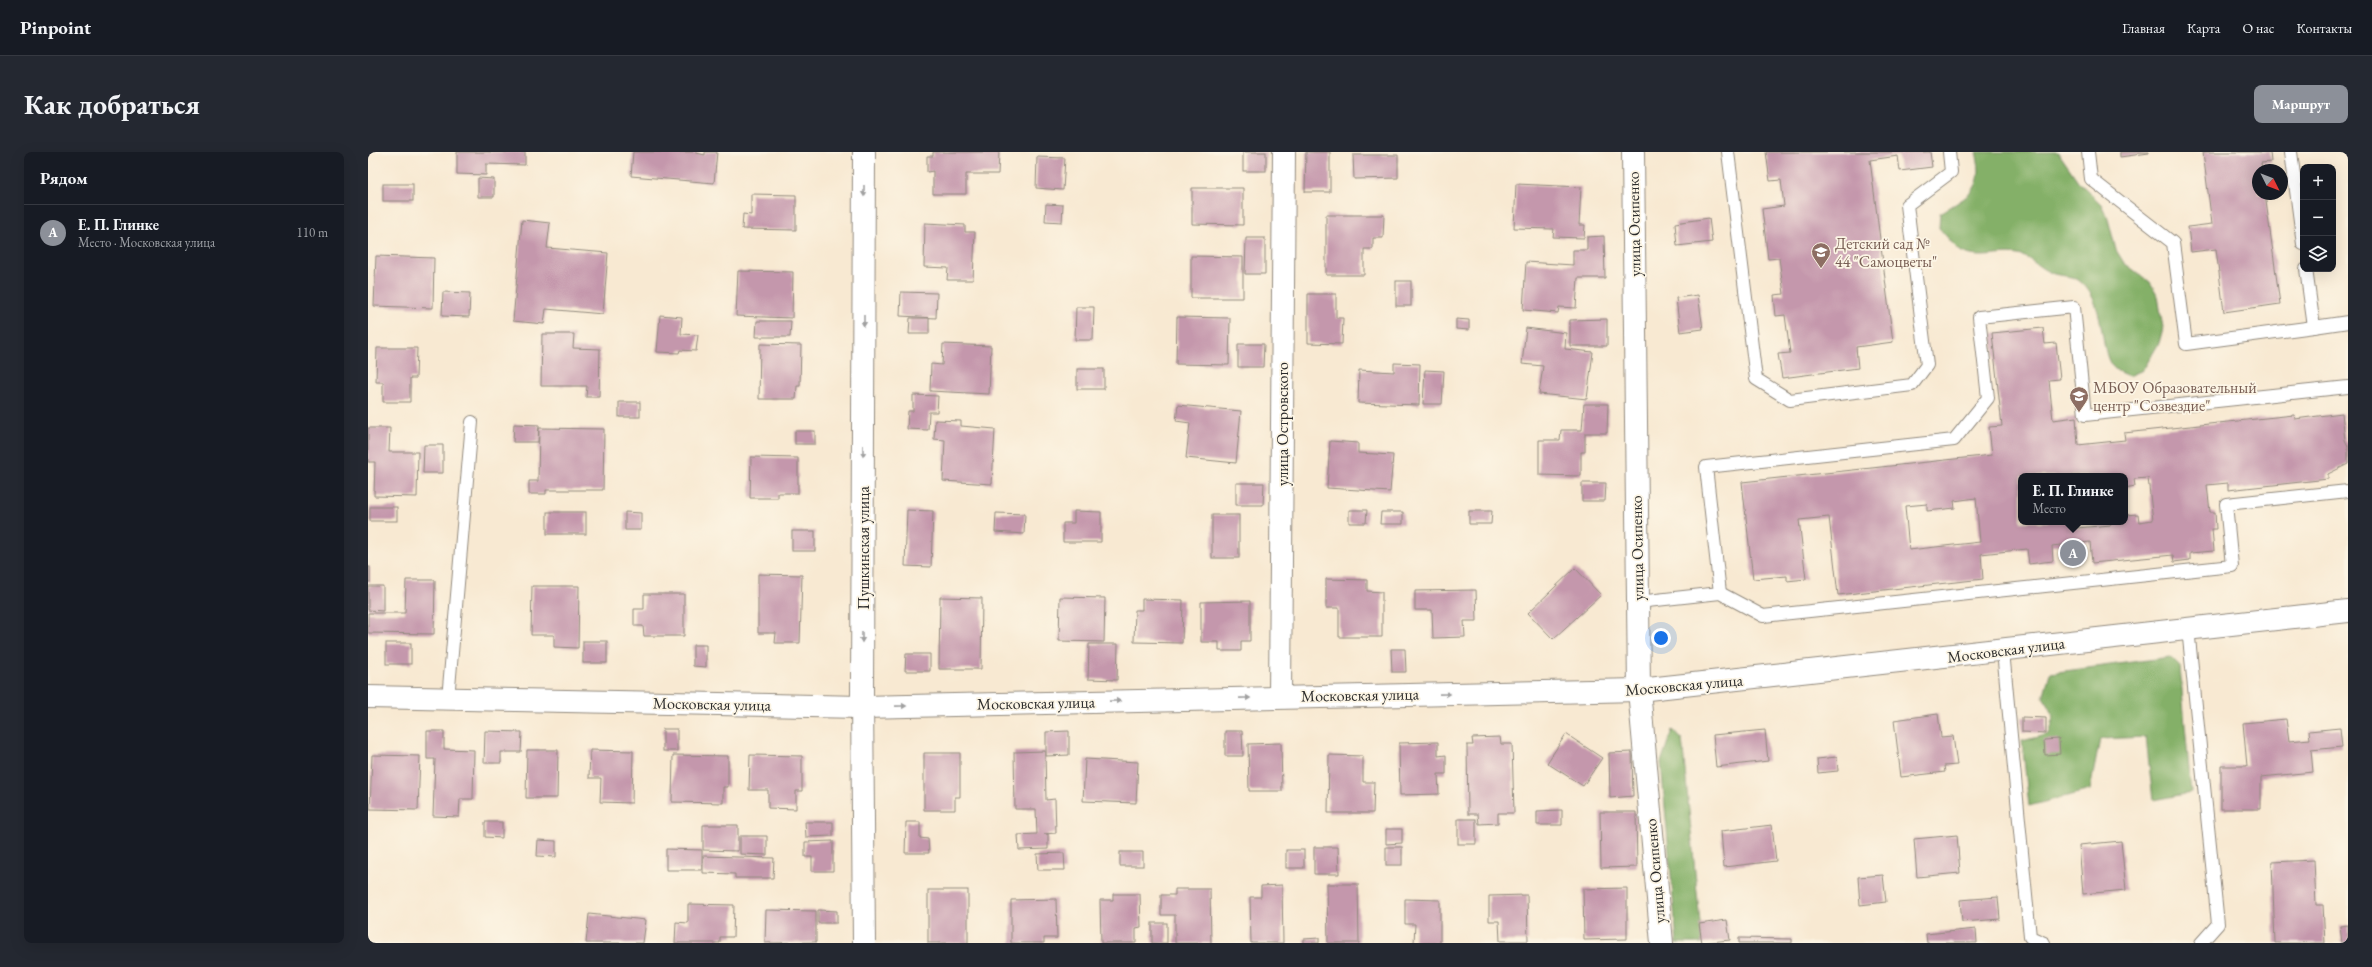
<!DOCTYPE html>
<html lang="ru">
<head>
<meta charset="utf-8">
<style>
  body { margin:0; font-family:"EB Garamond",serif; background:#242831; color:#f1f3f6 }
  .controls { position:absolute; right:12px; top:12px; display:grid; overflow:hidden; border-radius:8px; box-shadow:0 4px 16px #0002 }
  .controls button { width:36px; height:36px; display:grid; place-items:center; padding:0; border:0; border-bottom:1px solid #363941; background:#171b24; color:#f1f3f6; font:20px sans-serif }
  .compass { position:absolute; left:1884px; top:12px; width:36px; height:36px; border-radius:50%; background:#171b24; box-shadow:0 4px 16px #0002; rotate:132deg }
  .you { position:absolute; left:1293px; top:486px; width:14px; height:14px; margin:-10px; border:3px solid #fff; border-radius:50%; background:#1a73e8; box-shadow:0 0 0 6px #1a73e833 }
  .badge { display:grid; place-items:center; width:26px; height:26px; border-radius:50%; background:#8c9099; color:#fff; font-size:13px; font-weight:700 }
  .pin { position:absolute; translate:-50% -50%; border:2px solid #fff; box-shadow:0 1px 4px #0006 }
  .popup { position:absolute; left:1650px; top:321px; width:110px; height:52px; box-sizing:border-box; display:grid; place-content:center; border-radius:8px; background:#171b24; filter:drop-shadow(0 1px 3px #0005); font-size:13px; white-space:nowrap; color:#9ea1a6 }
  .popup b { font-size:15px; color:#f1f3f6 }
  .popup::after { content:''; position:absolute; left:50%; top:100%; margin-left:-8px; border:8px solid transparent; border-top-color:#171b24 }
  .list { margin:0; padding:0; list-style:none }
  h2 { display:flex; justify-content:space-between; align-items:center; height:52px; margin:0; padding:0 16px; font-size:17px }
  h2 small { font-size:13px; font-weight:400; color:#9ea1a6 }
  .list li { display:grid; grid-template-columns:26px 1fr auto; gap:12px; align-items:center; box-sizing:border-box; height:56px; padding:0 16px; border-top:1px solid #363941 }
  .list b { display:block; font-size:15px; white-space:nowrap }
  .list p { margin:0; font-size:13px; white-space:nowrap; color:#9ea1a6 }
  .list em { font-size:13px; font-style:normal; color:#9ea1a6 }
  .icon { flex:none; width:22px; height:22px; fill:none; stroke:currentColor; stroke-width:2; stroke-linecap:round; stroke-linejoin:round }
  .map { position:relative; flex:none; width:1980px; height:791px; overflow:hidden; border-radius:8px }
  header { display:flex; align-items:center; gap:24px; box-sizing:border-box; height:56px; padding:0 20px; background:#171b24; border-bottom:1px solid #363941 }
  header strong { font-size:19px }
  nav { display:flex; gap:22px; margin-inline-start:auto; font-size:14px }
  .intro { display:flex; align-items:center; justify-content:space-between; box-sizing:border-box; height:96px; padding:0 24px }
  h1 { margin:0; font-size:28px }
  .button { padding:10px 18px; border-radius:8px; background:#8c9099; color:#fff; font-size:14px; font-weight:700 }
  main { display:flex; gap:24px; padding:0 24px }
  aside { flex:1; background:#171b24; border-radius:8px; box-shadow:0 4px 16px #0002 }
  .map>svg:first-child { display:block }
</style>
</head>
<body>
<header>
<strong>Pinpoint</strong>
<nav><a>Главная</a><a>Карта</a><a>О нас</a><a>Контакты</a></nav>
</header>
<div class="intro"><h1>Как добраться</h1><a class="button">Маршрут</a></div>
<main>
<aside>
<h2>Рядом<small></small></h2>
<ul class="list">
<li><span class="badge">A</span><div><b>Е. П. Глинке</b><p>Место · Московская улица</p></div><em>110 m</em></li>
</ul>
</aside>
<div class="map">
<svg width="1980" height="791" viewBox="0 0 1980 791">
  <rect width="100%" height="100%" fill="#fcf5e5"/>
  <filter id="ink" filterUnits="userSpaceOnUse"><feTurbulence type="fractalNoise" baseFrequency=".025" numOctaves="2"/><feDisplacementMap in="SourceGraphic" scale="8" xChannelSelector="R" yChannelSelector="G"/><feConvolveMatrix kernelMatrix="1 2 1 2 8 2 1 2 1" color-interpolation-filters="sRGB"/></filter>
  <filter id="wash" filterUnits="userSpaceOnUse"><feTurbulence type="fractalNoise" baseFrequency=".012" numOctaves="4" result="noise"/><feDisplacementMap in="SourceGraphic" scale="16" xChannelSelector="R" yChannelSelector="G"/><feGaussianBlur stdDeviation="0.9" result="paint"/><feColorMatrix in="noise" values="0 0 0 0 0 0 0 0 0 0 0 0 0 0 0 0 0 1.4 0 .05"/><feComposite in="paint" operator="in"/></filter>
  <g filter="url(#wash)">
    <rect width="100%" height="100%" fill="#f8e9d2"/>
    <!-- forest -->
    <g fill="#84b068" stroke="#586e4a">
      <path d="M 1608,0 L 1690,0 L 1710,29 L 1733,52 L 1740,67 L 1748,98 L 1756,111 L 1782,130 L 1790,144 L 1795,176 L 1791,191 L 1775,218 L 1761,224 C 1756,222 1750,220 1747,217 C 1730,204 1740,155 1714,131 C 1705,122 1693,125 1683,121 C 1673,117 1666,109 1657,105 C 1636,97 1615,110 1594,100 C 1588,97 1577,82 1571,76 L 1572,61 C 1601,44 1618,37 1608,0 Z"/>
      <path d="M 1802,505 L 1812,515 L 1823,641 L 1785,648 L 1778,585 L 1732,587 L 1722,638 L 1661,654 L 1654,589 L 1681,582 C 1687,564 1686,561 1675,545 L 1682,521 Z"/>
      <polygon points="1304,578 1314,587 1334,791 1309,791 1293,610"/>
    </g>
    <g id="blocks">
      <!-- building -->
      <g fill="#c497ac" fill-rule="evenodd">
        <polygon points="89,0 157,0 157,13 118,12 118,23 89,22"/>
        <polygon points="265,0 324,0 337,3 337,0 349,0 346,31 263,24"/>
        <polygon points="565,0 631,0 630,22 598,22 598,42 565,42 565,19 559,20 559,4 565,4"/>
        <rect x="875" y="0" width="23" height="19"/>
        <polygon points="938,0 962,0 962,40 937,40"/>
        <polygon points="1398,0 1562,0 1564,15 1532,19 1530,4 1502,8 1525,190 1488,195 1490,216 1414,226 1410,202 1422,201 1417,163 1408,164 1406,143 1416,142 1411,106 1400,107 1394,57 1416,54 1413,28 1402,29"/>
        <polygon points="1752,0 1781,0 1781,1 1752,5"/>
        <polygon points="1835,0 1902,0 1903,10 1893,11 1894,18 1890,18 1890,42 1897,42 1912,152 1856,160 1848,97 1823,100 1820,75 1844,72"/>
        <polygon points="985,3 1030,3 1030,26 986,27"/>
        <polygon points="669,5 697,6 695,38 668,36"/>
        <polygon points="110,26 126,27 126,45 110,45"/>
        <rect x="15" y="32" width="30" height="17"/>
        <polygon points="1148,32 1213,35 1211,73 1217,73 1216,86 1185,85 1186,77 1146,76"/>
        <polygon points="824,36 875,36 875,73 824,72"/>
        <polygon points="383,42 428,43 428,78 374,77 375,62 383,63"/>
        <polygon points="678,52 695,53 694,70 677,69"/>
        <polygon points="958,63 1016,63 1015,86 1005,86 1005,97 996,97 996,123 958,123"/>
        <polygon points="1341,66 1344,90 1309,94 1307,71"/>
        <polygon points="154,68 182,71 179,96 240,101 235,162 178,157 176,172 145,169"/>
        <polygon points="557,71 597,73 597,80 607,80 605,128 579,128 580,116 556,115"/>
        <polygon points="1236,84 1237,126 1210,126 1208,156 1191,155 1190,161 1155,158 1158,110 1205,113 1205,98 1219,98 1219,85"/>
        <polygon points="878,86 897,86 897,122 877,122"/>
        <polygon points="8,104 66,106 65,156 6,154"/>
        <polygon points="823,104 875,105 875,146 823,146"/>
        <polygon points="370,119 425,120 424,166 368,164"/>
        <rect x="1028" y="129" width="15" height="25"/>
        <polygon points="75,140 102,141 101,165 74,164"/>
        <polygon points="533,140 569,141 568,166 532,164"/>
        <polygon points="940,142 968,142 968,166 975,166 974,192 940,191"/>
        <polygon points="1330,143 1335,177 1312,180 1308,146"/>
        <polygon points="708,155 726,155 725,188 707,188"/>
        <polygon points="292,163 314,165 313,182 330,183 328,199 312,198 311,201 289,200"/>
        <polygon points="809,165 862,166 861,213 808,212"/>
        <polygon points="542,166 561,166 561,182 541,182"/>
        <polygon points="1088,167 1101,168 1101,178 1088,177"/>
        <polygon points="1239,167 1239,194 1202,194 1202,168"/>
        <polygon points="389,169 423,169 422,185 388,185"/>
        <polygon points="1158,176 1198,181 1197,197 1225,200 1219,247 1171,242 1175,214 1154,212"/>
        <path d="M 1675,176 L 1677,192 L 1688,191 L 1692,227 L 1681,228 L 1685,268 L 1708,265 L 1710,293 L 1757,288 L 1756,281 L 1926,263 L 1927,267 L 1974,261 L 1977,288 L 1980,294 L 1980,312 L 1960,322 L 1960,327 L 1860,338 L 1860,331 L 1839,333 L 1842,360 L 1847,360 L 1848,377 L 1844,377 L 1846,399 L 1822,401 L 1822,408 L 1806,410 L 1805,403 L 1724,411 L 1722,390 L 1684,394 L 1685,409 L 1676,410 L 1661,412 L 1659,397 L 1613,402 L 1615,427 L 1470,443 L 1461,365 L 1431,368 L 1438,427 L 1419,429 L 1419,424 L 1385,427 L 1374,330 L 1624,303 L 1621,275 L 1634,274 L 1624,181 ZM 1653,324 L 1757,324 L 1757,336 L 1767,334 L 1766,327 L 1780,326 L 1785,368 L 1771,370 L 1770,362 L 1757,363 L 1757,370 L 1743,370 L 1743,373 L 1709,376 L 1708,370 L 1653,370 ZM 1608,346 L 1612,390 L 1541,398 L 1537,354 L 1559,352 L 1559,359 L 1587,356 L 1586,349 Z"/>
        <polygon points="174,182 206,182 205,196 232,197 231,245 218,245 219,234 173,234"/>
        <polygon points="392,192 433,193 432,234 429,234 428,247 391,247"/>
        <polygon points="575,192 623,194 621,242 562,239 563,212 574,213"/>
        <polygon points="870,192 896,192 895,215 870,215"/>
        <polygon points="9,196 49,196 48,226 42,226 42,250 15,250 15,230 8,230"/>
        <polygon points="1026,211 1052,212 1051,253 990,251 991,218 1026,220"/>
        <rect x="709" y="217" width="27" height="20"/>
        <polygon points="1057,218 1076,219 1074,252 1055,252"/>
        <polygon points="545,243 570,244 569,260 561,260 560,278 539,277 540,259 545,259"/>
        <rect x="251" y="250" width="21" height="15"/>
        <polygon points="1216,252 1240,252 1239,281 1217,281 1217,300 1213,300 1213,324 1171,323 1171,288 1192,288 1193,278 1214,278"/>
        <polygon points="810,253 873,259 868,311 818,306 822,271 808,269"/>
        <polygon points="567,268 593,269 593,274 627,277 624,332 575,329 577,288 566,287"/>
        <polygon points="146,272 171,273 170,290 145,290"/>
        <polygon points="0,276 22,276 21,300 50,300 49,345 6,344 7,310 0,310"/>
        <polygon points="171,276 236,277 235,338 178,338 178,342 161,342 161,329 170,329"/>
        <rect x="427" y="279" width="20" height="13"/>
        <polygon points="962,289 990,291 990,301 1025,303 1022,340 959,336"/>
        <polygon points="56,293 75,293 75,321 55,321"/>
        <polygon points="383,305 430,306 430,341 410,341 410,346 382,346"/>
        <polygon points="868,331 896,331 895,353 868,353"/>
        <polygon points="1214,331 1238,331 1237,349 1214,349"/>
        <rect x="2" y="355" width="27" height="14"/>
        <polygon points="539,358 565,359 563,415 537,414"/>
        <polygon points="981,358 999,358 998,371 981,371"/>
        <polygon points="706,359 733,360 733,390 695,390 695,371 706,371"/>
        <polygon points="1101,359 1124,359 1123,372 1101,372"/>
        <rect x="179" y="360" width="39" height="22"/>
        <polygon points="257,360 273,361 273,378 257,378"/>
        <polygon points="1013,360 1035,360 1035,372 1012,372"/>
        <polygon points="628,361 657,362 656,382 627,380"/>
        <rect x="844" y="363" width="27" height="43"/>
        <rect x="424" y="379" width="23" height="20"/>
        <rect x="0" y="415" width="2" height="15"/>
        <polygon points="1207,416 1233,443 1185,487 1160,461"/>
        <polygon points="390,422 434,423 432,491 407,491 408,481 390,481"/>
        <polygon points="958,427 999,428 999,439 1014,440 1014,485 971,485 971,456 958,456"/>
        <polygon points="38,428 67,428 66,482 0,481 0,461 37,461"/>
        <polygon points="0,434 15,434 15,459 0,458"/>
        <polygon points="164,434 211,434 210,496 186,495 186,483 163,483"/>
        <polygon points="1108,438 1109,469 1096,469 1097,485 1065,486 1064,458 1047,458 1047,439"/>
        <polygon points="276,442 316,442 316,484 276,484 275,474 266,474 266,457 276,457"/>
        <polygon points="572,445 614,446 613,517 571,517"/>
        <polygon points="692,445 737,446 736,490 691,489"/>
        <polygon points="774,447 815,448 814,491 766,490 767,458 774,458"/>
        <polygon points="882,449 882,489 873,489 873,499 851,499 851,490 833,490 833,450"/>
        <rect x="215" y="489" width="24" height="22"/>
        <rect x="18" y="491" width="25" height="21"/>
        <polygon points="721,492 750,492 749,528 720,527"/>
        <polygon points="325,493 338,493 338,515 325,514"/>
        <polygon points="1023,497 1037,497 1038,520 1024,520"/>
        <polygon points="538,502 562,502 562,519 537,519"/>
        <polygon points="1570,562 1573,585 1585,584 1589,613 1576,614 1577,620 1533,625 1526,568"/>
        <polygon points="1654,565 1678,566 1678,581 1654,580"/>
        <polygon points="1918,567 1921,589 1942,587 1941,579 1972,576 1974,595 1943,598 1945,620 1893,625 1893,657 1853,657 1853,614 1879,614 1875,571"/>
        <rect x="295" y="577" width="14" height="22"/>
        <polygon points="1397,578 1400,609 1348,615 1345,583"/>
        <polygon points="59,579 76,579 76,597 106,598 105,647 92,647 91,665 65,664 67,607 59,607"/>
        <polygon points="117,579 154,580 153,600 133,600 133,611 116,611"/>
        <polygon points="701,579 701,603 678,604 678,580"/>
        <polygon points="857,579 874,579 875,604 857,604"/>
        <polygon points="1198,582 1234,606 1215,634 1179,611"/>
        <polygon points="1132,585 1133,592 1144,592 1146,661 1130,661 1130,671 1111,672 1110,662 1100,662 1099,593 1105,593 1104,586"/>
        <polygon points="1691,587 1692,602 1677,603 1676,588"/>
        <polygon points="1070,590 1070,604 1078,603 1078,622 1070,622 1071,642 1032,643 1031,591"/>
        <polygon points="913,591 914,639 881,639 880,592"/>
        <polygon points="159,598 190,598 189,646 158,646"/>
        <polygon points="222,598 265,599 264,651 232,650 233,626 221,626"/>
        <polygon points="677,599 678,648 687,647 688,681 676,682 680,682 680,697 651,698 650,683 669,682 668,657 647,657 646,600"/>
        <polygon points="1264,600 1265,644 1242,646 1241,601"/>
        <polygon points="556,601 592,601 592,645 587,645 587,658 556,658"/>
        <polygon points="4,603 52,604 50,658 2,657"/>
        <polygon points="305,603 360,604 360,635 355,635 355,651 304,650"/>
        <polygon points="382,603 434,604 434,639 428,639 428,657 400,656 400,638 381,638"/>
        <polygon points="961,603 995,604 995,630 1006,630 1005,661 960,661"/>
        <polygon points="1469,605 1470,619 1450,621 1449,607"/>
        <polygon points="717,607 770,610 768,651 715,649"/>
        <polygon points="1194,658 1194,673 1169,673 1169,659"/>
        <polygon points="1232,660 1268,660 1269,715 1233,716"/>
        <rect x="1090" y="667" width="18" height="25"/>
        <polygon points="117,670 134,670 134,686 117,685"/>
        <polygon points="437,670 465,670 465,684 438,685"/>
        <polygon points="538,670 552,670 552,686 560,687 561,701 537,701"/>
        <polygon points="335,673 370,673 370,699 335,698"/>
        <polygon points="1404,673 1408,709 1356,715 1353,679"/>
        <polygon points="1018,677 1034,677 1034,691 1018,692"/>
        <polygon points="1589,683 1592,721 1549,725 1546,687"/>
        <polygon points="372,684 399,684 399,703 372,702"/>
        <polygon points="170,688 188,689 188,705 169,704"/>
        <polygon points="465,689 465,719 444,719 444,705 437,705 437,690"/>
        <polygon points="1753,689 1758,738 1715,742 1711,693"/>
        <polygon points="946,695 970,695 971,722 946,722"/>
        <rect x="1018" y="695" width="16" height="18"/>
        <polygon points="298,697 334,698 334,718 298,718"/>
        <rect x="918" y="698" width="18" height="18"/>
        <rect x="752" y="700" width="23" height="14"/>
        <polygon points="696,701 697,718 670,718 669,702"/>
        <polygon points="335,704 406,706 405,726 367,726 367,722 335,721"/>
        <polygon points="1946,708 1948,753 1955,753 1957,791 1907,791 1904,710"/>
        <polygon points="1515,723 1518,750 1492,753 1490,725"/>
        <polygon points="959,732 990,732 991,791 960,791"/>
        <polygon points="914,733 915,791 883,791 882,745 893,745 893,734"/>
        <polygon points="1259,736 1259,787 1216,788 1215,737"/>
        <polygon points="807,737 842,737 843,791 807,791 807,763 793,763 793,743 807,743"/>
        <rect x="560" y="738" width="40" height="53"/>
        <polygon points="745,742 772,742 773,775 768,776 768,791 733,791 732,748 745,748"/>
        <polygon points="1159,743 1160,789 1132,789 1131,769 1121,769 1121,744"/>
        <polygon points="1630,745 1632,767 1594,770 1592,748"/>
        <polygon points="688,747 689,786 676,786 676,791 643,791 643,748"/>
        <polygon points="1037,747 1072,748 1072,791 1046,791 1047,772 1037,772"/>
        <polygon points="320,752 366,753 365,785 352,785 352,791 307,791 308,770 320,771"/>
        <polygon points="398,758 448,759 448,790 397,791"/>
        <polygon points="450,758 469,759 469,771 450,771"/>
        <polygon points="221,762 278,768 275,791 218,791"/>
        <polygon points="1359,768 1362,788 1334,791 1331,772"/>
        <rect x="784" y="771" width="15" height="20"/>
        <polygon points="1980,773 1980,791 1974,791 1972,774"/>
        <polygon points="1608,777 1609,791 1559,791 1558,782"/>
        <polygon points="951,786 951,791 936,791 936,787"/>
        <polygon points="1371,786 1424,787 1424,791 1371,791"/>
      </g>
    </g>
  </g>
  <g filter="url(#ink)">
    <use href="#blocks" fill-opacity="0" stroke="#928a7e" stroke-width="1"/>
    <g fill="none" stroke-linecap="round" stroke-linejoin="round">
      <!-- service casing -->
      <g stroke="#928a7e" stroke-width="14">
        <g id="service">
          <polyline points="1360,0 1388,227 1422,248 1544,233 1559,213 1539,53 1583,20 1581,0"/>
          <polyline points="1720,0 1723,27 1805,91 1818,192 1946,175"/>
          <polyline points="1923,0 1935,92"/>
          <polyline points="1938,117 1946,175 1980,170"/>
          <polyline points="1352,441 1338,315 1586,288 1620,246 1611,165 1706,155 1717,263 1980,235"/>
          <polyline points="1270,450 1352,441 1395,464 1864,414 1858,352 1980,339"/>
          <polyline points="1820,476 1850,772 1833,791"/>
          <polyline points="1635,499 1662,785 1676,791"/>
          <polyline points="80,547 104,270"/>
        </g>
      </g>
      <!-- minor casing -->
      <g stroke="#928a7e" stroke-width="24">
        <g id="minor">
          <polyline points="1265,0 1271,538 1294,791"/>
          <polyline points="0,545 494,555 1271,538 1980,459"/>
          <polyline points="912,545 916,0"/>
          <polyline points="496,791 494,544 496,0"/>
        </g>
      </g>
      <!-- service -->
      <use href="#service" stroke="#fff" stroke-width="12"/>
      <!-- minor -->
      <use href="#minor" stroke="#fff" stroke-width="22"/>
    </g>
    <!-- one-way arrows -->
    <defs><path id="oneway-solid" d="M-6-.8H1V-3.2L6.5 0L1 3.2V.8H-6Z"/></defs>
    <g fill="#a0a0a0">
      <use href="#oneway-solid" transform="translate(496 39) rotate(90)"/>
      <use href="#oneway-solid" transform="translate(496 169) rotate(90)"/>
      <use href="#oneway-solid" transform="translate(495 299) rotate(90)"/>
      <use href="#oneway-solid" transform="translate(494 485) rotate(90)"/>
      <use href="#oneway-solid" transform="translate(1077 542) rotate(-1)"/>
      <use href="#oneway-solid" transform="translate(877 546) rotate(-1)"/>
      <use href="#oneway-solid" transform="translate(747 549) rotate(-1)"/>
      <use href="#oneway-solid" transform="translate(533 554) rotate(-1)"/>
    </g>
  </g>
  <!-- icons -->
  <defs>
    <g id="school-pin" transform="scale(1)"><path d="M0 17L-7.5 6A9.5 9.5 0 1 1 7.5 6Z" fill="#8d6e63" stroke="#fcf5e5"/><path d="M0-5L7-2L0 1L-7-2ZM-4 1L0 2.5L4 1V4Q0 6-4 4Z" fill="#fff"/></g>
  </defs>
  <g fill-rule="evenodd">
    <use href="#school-pin" x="1453" y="100"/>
    <use href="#school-pin" x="1711" y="244"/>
  </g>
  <g text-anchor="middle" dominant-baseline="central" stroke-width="3.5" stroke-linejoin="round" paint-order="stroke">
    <!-- street labels -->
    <g font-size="16" fill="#2b2b2b" stroke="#fcf5e5">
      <text transform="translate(1266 72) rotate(-91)">улица Осипенко</text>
      <text transform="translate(914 272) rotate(-90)">улица Островского</text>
      <text transform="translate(495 396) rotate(-90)">Пушкинская улица</text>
      <text transform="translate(1269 396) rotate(-91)">улица Осипенко</text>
      <text transform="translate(1638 498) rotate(-7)">Московская улица</text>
      <text transform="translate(1316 533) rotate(-5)">Московская улица</text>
      <text transform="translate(992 543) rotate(-1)">Московская улица</text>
      <text transform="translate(668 551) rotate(-1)">Московская улица</text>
      <text transform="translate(344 552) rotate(1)">Московская улица</text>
      <text transform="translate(1287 719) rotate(-95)">улица Осипенко</text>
    </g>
    <!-- education labels -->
    <g font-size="16" fill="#785e54" stroke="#fcf5e5" text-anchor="start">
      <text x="1467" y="91">Детский сад №<tspan x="1467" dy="18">44 "Самоцветы"</tspan></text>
      <text x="1725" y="235">МБОУ Образовательный<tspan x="1725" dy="18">центр "Созвездие"</tspan></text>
    </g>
  </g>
</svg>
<div class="controls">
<button>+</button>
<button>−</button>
<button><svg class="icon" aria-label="layers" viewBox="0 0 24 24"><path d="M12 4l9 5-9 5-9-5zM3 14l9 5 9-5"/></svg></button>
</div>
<svg class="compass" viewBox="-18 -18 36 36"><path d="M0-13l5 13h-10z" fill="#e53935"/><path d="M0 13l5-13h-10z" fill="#9ea1a6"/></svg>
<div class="you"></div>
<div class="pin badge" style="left:1705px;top:401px">A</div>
<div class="popup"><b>Е. П. Глинке</b>Место</div>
</div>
</main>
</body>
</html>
